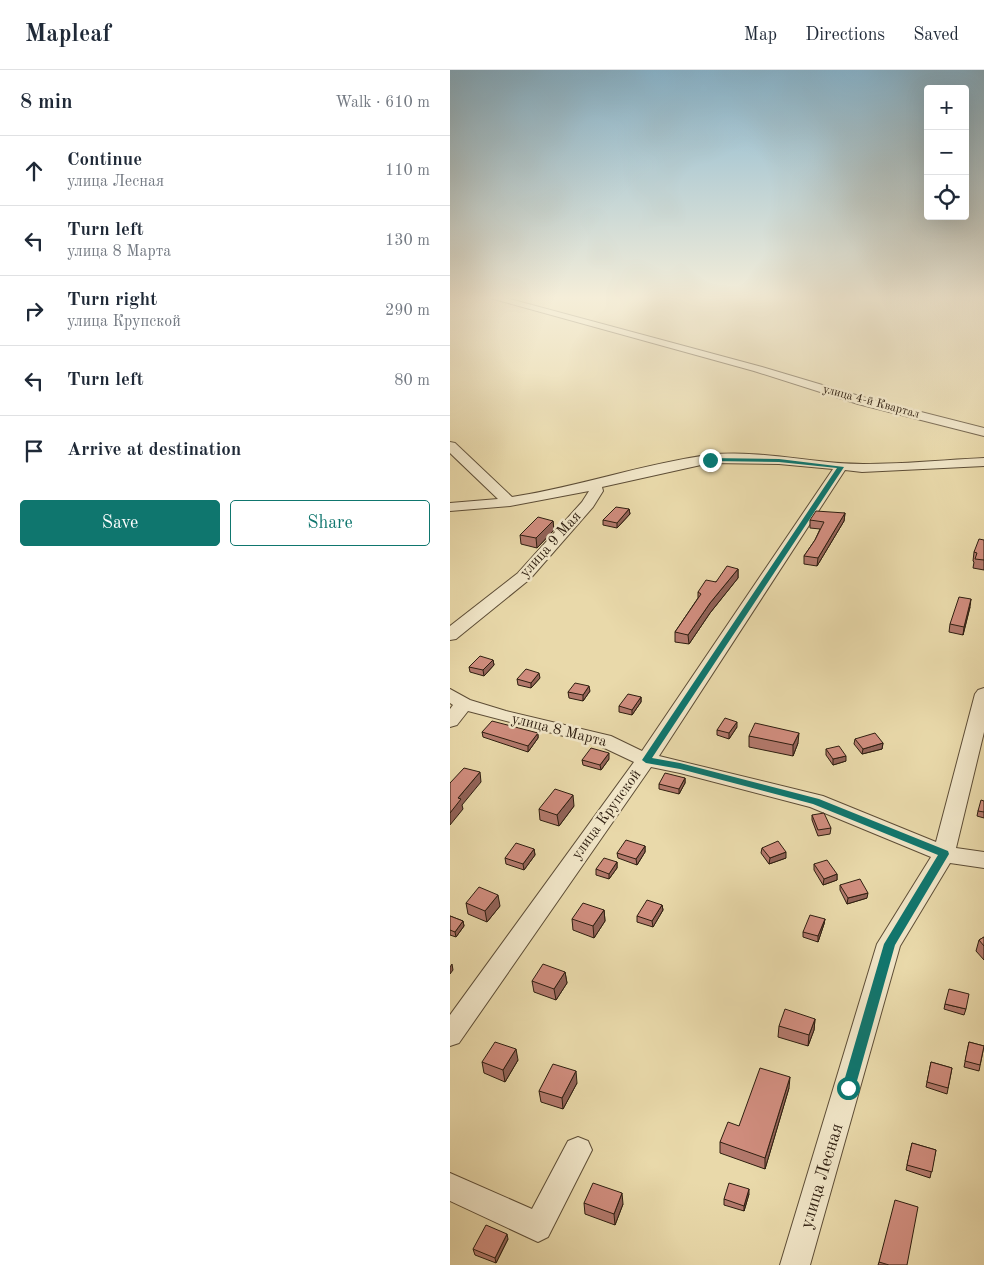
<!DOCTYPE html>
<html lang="en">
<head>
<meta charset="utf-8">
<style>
  body { margin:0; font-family:"Old Standard TT",serif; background:#f2f2f3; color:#1f2937 }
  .controls { position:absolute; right:15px; top:15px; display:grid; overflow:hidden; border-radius:5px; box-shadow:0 5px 20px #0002 }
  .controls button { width:45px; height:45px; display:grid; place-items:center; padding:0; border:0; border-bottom:1px solid #e0e1e3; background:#fff; color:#1f2937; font:25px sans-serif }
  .stop { position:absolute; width:15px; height:15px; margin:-11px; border:4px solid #0f766e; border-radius:50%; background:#fff }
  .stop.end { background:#0f766e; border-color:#fff; box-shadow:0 1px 5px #0008 }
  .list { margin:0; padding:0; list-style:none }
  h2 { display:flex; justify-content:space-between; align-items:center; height:65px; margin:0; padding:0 20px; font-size:21px }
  h2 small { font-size:16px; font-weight:400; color:#747a83 }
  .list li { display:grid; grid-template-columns:32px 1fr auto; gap:15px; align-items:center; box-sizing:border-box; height:70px; padding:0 20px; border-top:1px solid #e0e1e3 }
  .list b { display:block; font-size:19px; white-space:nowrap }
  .list p { margin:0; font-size:16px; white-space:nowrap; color:#747a83 }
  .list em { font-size:16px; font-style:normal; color:#747a83 }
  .actions { display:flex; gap:10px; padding:15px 20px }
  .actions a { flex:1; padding:11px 0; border:1px solid #0f766e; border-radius:5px; text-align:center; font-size:18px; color:#0f766e }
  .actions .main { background:#0f766e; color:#fff }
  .icon { flex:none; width:28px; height:28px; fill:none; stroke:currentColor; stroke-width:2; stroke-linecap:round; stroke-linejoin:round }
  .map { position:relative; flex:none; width:534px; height:1195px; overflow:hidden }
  header { display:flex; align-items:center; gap:30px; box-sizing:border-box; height:70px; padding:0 25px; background:#fff; border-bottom:1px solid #e0e1e3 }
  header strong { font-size:24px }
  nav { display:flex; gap:28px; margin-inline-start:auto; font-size:18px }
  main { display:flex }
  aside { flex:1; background:#fff }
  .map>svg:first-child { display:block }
</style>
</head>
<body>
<header>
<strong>Mapleaf</strong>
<nav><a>Map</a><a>Directions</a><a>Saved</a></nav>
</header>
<main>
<aside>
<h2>8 min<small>Walk · 610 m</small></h2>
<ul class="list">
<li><svg class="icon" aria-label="ahead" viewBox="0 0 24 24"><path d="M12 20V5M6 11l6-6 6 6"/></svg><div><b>Continue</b><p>улица Лесная</p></div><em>110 m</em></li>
<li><svg class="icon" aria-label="left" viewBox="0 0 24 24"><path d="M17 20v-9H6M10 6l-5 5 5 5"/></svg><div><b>Turn left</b><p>улица 8 Марта</p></div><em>130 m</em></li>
<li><svg class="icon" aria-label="right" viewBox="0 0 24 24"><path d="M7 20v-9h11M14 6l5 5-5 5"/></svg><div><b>Turn right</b><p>улица Крупской</p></div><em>290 m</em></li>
<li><svg class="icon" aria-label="left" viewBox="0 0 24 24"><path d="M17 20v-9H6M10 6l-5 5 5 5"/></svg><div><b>Turn left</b></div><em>80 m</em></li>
<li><svg class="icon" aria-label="arrive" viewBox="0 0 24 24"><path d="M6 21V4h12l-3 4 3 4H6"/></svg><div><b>Arrive at destination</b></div></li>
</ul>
<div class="actions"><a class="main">Save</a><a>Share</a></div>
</aside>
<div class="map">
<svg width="534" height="1195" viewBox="0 0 534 1195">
  <rect width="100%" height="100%" fill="#e9d9aa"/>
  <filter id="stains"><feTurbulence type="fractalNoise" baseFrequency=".004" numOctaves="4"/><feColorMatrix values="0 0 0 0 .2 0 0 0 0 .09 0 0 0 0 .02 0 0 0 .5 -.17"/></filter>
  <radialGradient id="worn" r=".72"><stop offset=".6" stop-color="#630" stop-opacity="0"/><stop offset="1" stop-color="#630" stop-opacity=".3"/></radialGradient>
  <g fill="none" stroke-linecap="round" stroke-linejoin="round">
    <!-- minor casing -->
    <g stroke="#5d4d36" stroke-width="2">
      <g id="minor">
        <polygon points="33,226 49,226 312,297 416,328 534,358 534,366 408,334 304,301"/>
        <path d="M 0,372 L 5,373 L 62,427 C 128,417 192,394 258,385 C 310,379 362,394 413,394 C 453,394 494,390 534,388 L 534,396 L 412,402 L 395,400 L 209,686 L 373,726 L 486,772 L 525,624 L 528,620 L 534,618 L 534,662 L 506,778 L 534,782 L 534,798 L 500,793 L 450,876 L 360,1195 L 330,1195 L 427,874 L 481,787 L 360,737 L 230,703 L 201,697 L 9,973 L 0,976 L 0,945 L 184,692 L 148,675 L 18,641 L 7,655 L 0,657 L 0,639 L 3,635 L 0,633 L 0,619 L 20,630 L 56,641 L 161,666 L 192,681 L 383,399 L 329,394 L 260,393 L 152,417 L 153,421 L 143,437 L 80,509 L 6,569 L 0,570 L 0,556 L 68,503 L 132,432 L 139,421 L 60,436 L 0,441 L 0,433 L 48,429 L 0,383 Z"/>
        <polygon points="128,1067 138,1071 142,1080 98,1167 88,1172 0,1131 0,1103 82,1139 118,1071"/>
      </g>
    </g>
    <!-- minor -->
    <use href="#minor" fill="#f1e6c8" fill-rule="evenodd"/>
  </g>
  <!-- wall -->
  <g fill="#b3796c" stroke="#2e1e10">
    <polygon points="179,439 180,444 167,458 153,455 153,450"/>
    <polygon points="395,443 394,451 367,496 354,494 354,486 365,470 370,459 360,458 360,450"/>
    <polygon points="103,451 104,460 87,478 71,474 70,465"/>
    <polygon points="534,470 534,500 523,498 524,492 523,491 524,482"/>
    <polygon points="288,499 288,508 260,543 239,574 225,572 225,562 248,528 248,522"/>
    <polygon points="520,537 513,565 499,562 500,554"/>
    <polygon points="43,590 44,595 34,606 20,602 19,597"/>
    <polygon points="90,608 81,618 68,615 67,609"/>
    <polygon points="140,621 133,631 119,628 118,622"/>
    <polygon points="191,627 191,632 182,645 169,642 169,636"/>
    <polygon points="287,657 279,669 267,665 267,660"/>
    <polygon points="32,662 88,663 88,668 78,682 33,667"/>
    <polygon points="299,666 348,673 343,686 299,677"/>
    <polygon points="405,669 433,673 432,679 412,684 404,674"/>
    <polygon points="376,679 396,691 383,695 376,685"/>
    <polygon points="159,689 151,700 133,695 132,690"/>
    <polygon points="235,708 235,713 229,724 209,719 209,714"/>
    <polygon points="534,731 534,748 527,746 528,741"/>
    <polygon points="124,736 109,756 90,750 89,739"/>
    <polygon points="362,745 381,758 380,764 368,766 362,750"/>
    <polygon points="195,776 195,782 187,795 168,788 167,783"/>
    <polygon points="312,778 336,788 319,794 311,783"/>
    <polygon points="84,779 85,785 74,800 56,794 55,788"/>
    <polygon points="167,792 167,798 159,809 146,805 146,799"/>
    <polygon points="364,794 387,804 387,810 373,815 364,800"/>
    <polygon points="390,815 417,828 397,834 390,820"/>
    <polygon points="16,833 50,836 37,852 18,844"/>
    <polygon points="212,835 213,840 203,857 187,852 187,846"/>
    <polygon points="154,840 155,851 144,868 123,860 122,849"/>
    <polygon points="0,846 13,851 14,856 6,867 0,865"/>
    <polygon points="375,849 374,854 368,872 353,867 353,862"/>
    <polygon points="534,867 534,890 526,881 529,870"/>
    <polygon points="115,902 117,913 106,930 84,922 82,911"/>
    <polygon points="495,934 516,939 514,945 494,939"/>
    <polygon points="365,949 364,960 358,976 328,967 329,956"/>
    <polygon points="519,972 534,976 529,1001 514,997"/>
    <polygon points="68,990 55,1012 34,1003 32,992"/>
    <polygon points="481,992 502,998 497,1024 476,1017"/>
    <polygon points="127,1013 113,1039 91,1032 89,1021"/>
    <polygon points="339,1018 315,1099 270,1083 270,1072 289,1056"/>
    <polygon points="462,1073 486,1080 480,1108 456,1100"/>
    <polygon points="299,1124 294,1141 274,1135 274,1129"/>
    <polygon points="134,1133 173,1134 165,1155 135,1144"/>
    <polygon points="58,1169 46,1193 25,1185 23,1179"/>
    <polygon points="429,1192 457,1195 428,1195"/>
  </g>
  <!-- shaded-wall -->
  <g fill="#926358" stroke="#2e1e10">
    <polygon points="179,439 180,444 167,458 167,453"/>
    <polygon points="395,443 394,451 367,496 368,488"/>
    <polygon points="103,451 104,460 87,478 86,468"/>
    <polygon points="288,499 288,508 260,543 239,574 238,565 260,533"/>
    <polygon points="521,529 520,537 513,565 514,557"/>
    <polygon points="43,590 44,595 34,606 33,600"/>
    <polygon points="89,603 90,608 81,618 81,613"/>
    <polygon points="139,616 140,621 133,631 133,625"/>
    <polygon points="191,627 191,632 182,645 182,640"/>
    <polygon points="287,652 287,657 279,669 279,663"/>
    <polygon points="88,663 88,668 78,682 78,676"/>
    <polygon points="349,663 348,673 343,686 343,675"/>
    <polygon points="433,673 432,679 412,684 413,679"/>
    <polygon points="159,683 159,689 151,700 150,695"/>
    <polygon points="396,686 396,691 383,695 383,689"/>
    <polygon points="30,702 31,712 12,735 13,739 0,755 0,743 8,728"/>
    <polygon points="235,708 235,713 229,724 229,719"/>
    <polygon points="123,725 124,736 109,756 107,745"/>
    <polygon points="195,776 195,782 187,795 186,789"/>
    <polygon points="84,779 85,785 74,800 73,794"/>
    <polygon points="336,782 336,788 319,794 320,788"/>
    <polygon points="167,792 167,798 159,809 159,804"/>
    <polygon points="387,804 387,810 373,815 374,809"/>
    <polygon points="418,823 417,828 397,834 398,828"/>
    <polygon points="48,825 50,836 37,852 35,841"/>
    <polygon points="212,835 213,840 203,857 202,851"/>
    <polygon points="154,840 155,851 144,868 143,856"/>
    <polygon points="375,849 374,854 368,872 368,866"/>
    <polygon points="13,851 14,856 6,867 5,862"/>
    <polygon points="2,894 3,900 0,904 0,897"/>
    <polygon points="115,902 117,913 106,930 104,919"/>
    <polygon points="365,949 364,960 358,976 359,965"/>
    <polygon points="66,979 68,990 55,1012 53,1000"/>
    <polygon points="126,1001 127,1013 113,1039 112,1028"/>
    <polygon points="340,1007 339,1018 315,1099 315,1088"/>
    <polygon points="299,1119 299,1124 294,1141 294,1136"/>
    <polygon points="172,1123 173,1134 165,1155 164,1144"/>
    <polygon points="57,1164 58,1169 46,1193 45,1188"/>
  </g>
  <!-- building -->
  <g fill="#d08d7e" stroke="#2e1e10">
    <polygon points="166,437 179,439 167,453 153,450"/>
    <polygon points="366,441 395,443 368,488 354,486 365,470 374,452 360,450"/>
    <polygon points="88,447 103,451 86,468 70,465"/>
    <polygon points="529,469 534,470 534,490 525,489 527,483 524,482"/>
    <polygon points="277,496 288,499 260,533 238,565 225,562 251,524 248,522 256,510 266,512"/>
    <polygon points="509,527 521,529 514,557 500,554"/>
    <polygon points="30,586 43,590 33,600 19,597"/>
    <polygon points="76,599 89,603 81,613 67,609"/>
    <polygon points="125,613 139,616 133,625 118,622"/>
    <polygon points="178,624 191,627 182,640 169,636"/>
    <polygon points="275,648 287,652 279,663 267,660"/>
    <polygon points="42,651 88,663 78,676 32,662"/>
    <polygon points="305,653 349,663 343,675 299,666"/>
    <polygon points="425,663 433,673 413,679 405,669"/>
    <polygon points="389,676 396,686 383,689 376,679"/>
    <polygon points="141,678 159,683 150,695 132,690"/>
    <polygon points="14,698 30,702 8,728 11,729 0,743 0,713"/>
    <polygon points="215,703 235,708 229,719 209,714"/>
    <polygon points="105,719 123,725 107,745 89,739"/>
    <polygon points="531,730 534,731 534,742 528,741"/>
    <polygon points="374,743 381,758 368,760 362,745"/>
    <polygon points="176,770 195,776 186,789 167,783"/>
    <polygon points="328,771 336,782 320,788 312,778"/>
    <polygon points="66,773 84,779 73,794 55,788"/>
    <polygon points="154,788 167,792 159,804 146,799"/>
    <polygon points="377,790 387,804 374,809 364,794"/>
    <polygon points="410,809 418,823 398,828 390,815"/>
    <polygon points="29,817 48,825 35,841 16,833"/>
    <polygon points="197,830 212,835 202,851 187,846"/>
    <polygon points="133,833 154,840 143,856 122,849"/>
    <polygon points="360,845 375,849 368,866 353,862"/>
    <polygon points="0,846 13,851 5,862 0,860"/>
    <polygon points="534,867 534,876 529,870"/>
    <polygon points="93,894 115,902 104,919 82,911"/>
    <polygon points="499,919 519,924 516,939 495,934"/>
    <polygon points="335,939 365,949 359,965 329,956"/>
    <polygon points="45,972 66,979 53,1000 32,992"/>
    <polygon points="519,972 534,976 530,995 515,991"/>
    <polygon points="481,992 502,998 498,1018 477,1012"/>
    <polygon points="103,994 126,1001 112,1028 89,1021"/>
    <polygon points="310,998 340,1007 315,1088 270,1072 278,1052 289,1056"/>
    <polygon points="462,1073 486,1080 482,1102 457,1095"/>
    <polygon points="143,1113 172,1123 164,1144 134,1133"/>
    <polygon points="279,1113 299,1119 294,1136 274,1129"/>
    <polygon points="445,1130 468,1137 457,1195 439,1195 429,1192"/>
    <polygon points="36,1155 57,1164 45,1188 23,1179"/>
  </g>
  <!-- sky -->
  <linearGradient id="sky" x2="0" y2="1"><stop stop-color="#87b6d0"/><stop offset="0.58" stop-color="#f5eed9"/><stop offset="1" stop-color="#f5eed9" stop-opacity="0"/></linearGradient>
  <rect width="534" height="393" fill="url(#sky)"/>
  <!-- route -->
  <polygon fill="#0f766e" points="258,388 329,389 394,397 202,688 230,693 369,729 498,781 499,784 445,875 405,1018 398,1024 392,1018 434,874 488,785 363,734 230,699 196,693 192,690 387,398 329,392 260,391"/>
  <g text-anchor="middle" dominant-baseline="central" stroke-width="5" stroke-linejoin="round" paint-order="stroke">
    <!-- far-street labels -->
    <g font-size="12" fill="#2e1e10" stroke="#f1e6c8">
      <text transform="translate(421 332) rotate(15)">улица 4-й Квартал</text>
    </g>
    <!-- street labels -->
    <g font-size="15" fill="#2e1e10" stroke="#f1e6c8">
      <text transform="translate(101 475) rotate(-48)">улица 9 Мая</text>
      <text transform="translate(109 661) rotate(14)">улица 8 Марта</text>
      <text transform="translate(157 745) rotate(-54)">улица Крупской</text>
    </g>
    <!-- near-street labels -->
    <g font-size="18" fill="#2e1e10" stroke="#f1e6c8">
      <text transform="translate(372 1106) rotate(-73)">улица Лесная</text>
    </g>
  </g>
  <rect width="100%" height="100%" filter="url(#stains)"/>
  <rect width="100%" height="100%" fill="url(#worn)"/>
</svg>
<div class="controls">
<button>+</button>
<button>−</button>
<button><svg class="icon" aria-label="locate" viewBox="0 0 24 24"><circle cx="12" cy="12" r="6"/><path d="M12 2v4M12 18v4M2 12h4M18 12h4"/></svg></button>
</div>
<div class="stop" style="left:398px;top:1018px"></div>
<div class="stop end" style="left:260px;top:390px"></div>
</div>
</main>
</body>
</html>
